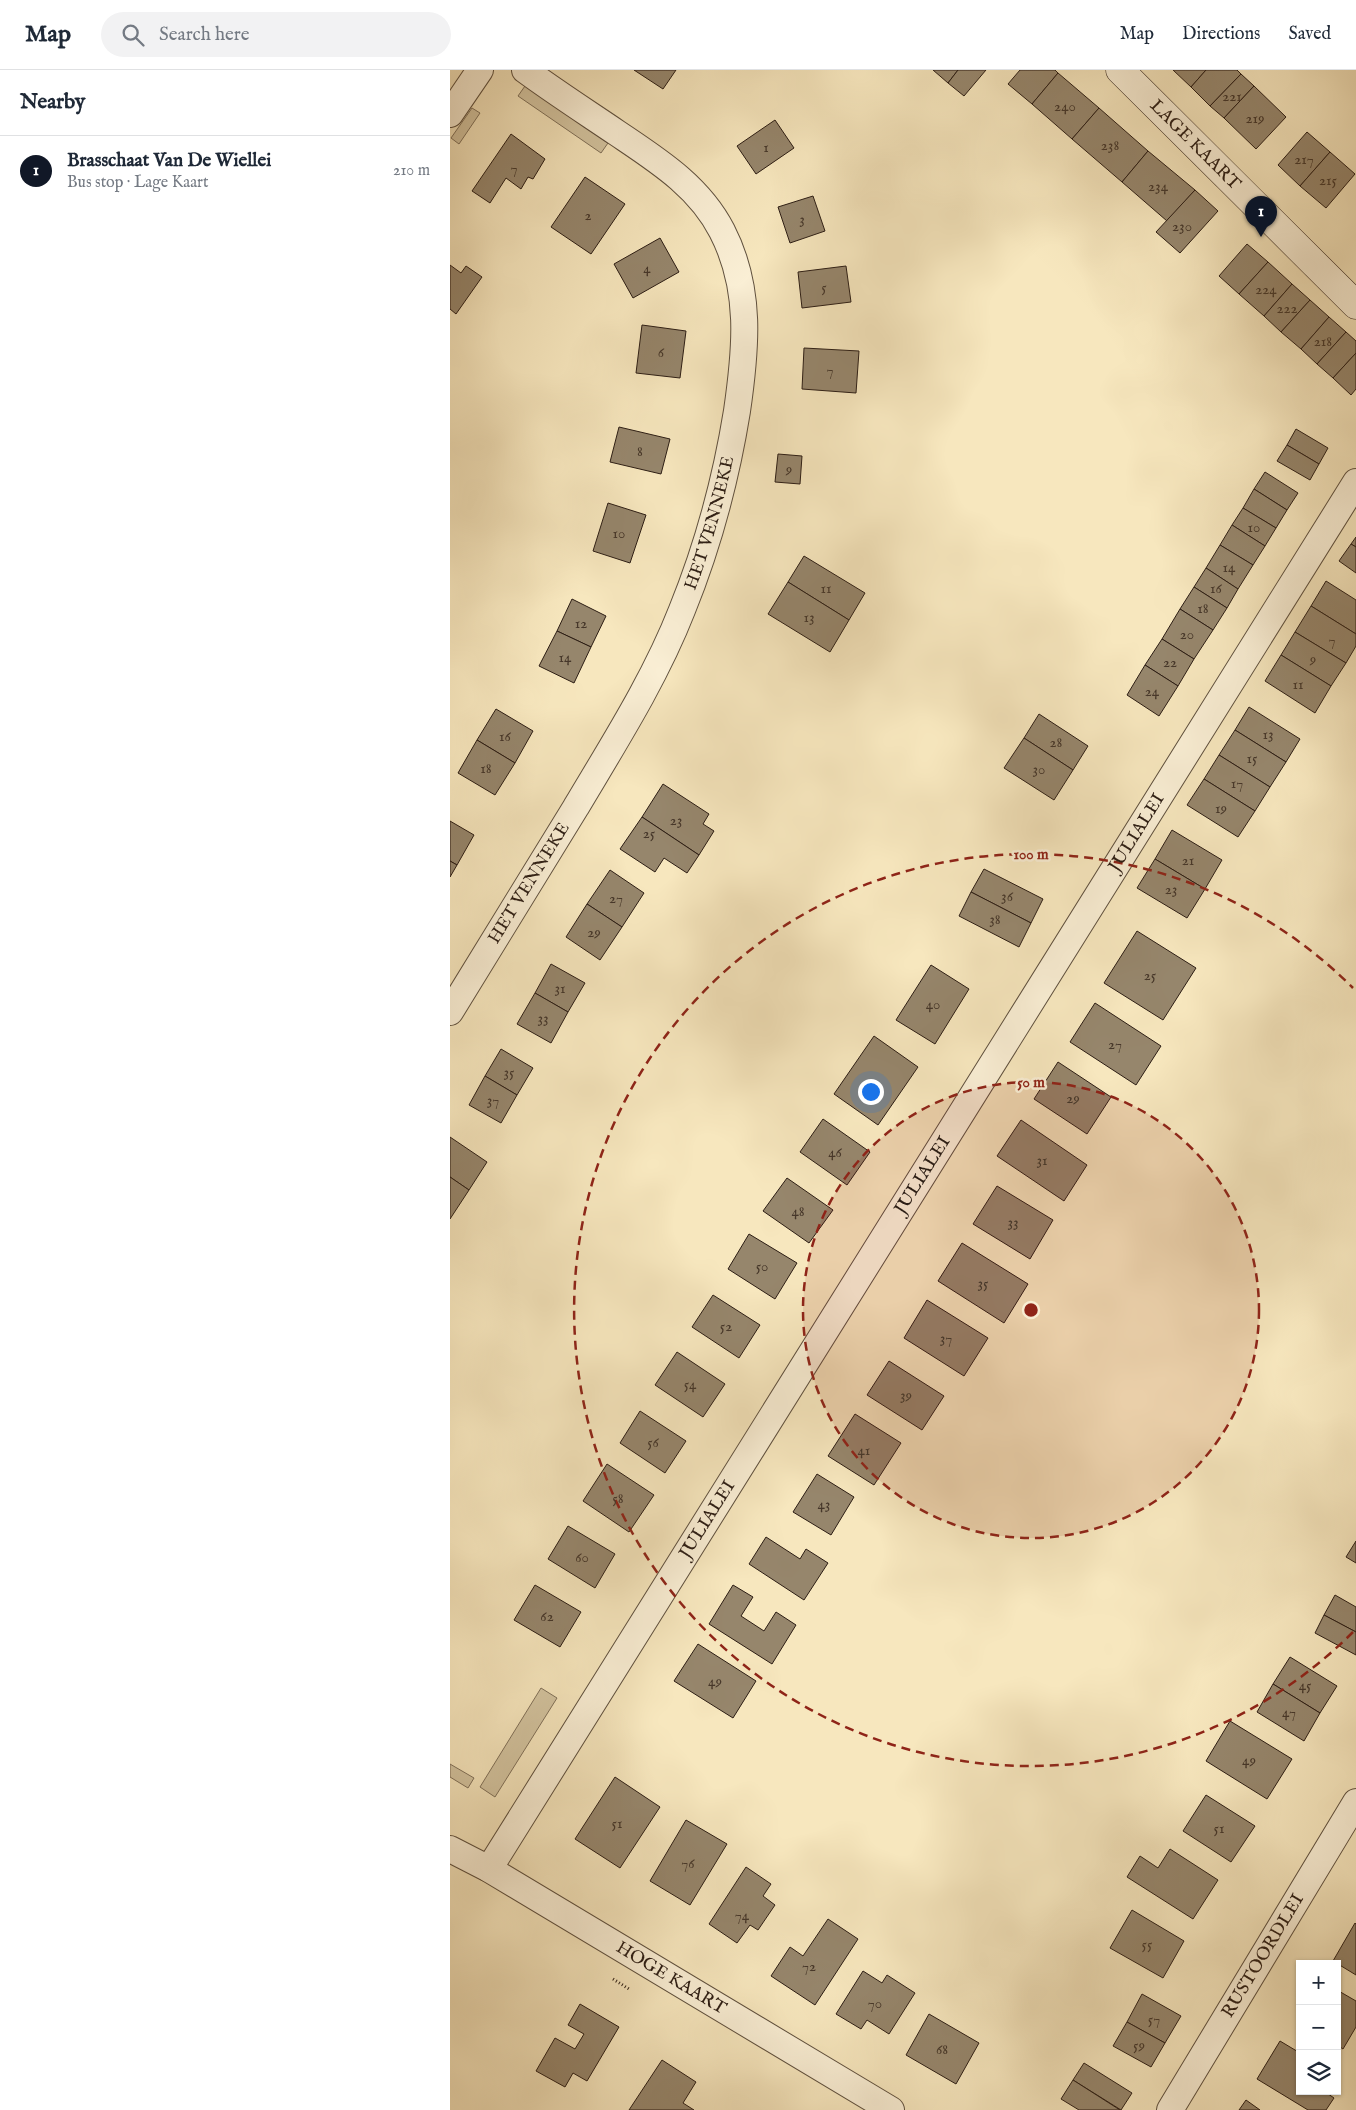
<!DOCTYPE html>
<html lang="en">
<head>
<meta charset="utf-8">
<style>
  body { margin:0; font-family:"IM FELL English",serif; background:#f2f2f3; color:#1f2937 }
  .controls { position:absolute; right:15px; bottom:15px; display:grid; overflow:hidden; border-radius:0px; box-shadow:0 1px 4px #0004 }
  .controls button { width:45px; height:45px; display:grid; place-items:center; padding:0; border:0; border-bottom:1px solid #e0e1e3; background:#fff; color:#1f2937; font:25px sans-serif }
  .you { position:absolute; left:420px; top:1021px; width:18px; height:18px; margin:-12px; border:4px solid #fff; border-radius:50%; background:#1a73e8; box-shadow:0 0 0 8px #1a73e833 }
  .badge { display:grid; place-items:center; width:32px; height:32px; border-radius:50%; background:#111827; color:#fff; font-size:16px; font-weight:700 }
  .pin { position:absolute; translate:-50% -41px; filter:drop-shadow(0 1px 2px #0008) }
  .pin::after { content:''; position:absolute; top:26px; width:18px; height:15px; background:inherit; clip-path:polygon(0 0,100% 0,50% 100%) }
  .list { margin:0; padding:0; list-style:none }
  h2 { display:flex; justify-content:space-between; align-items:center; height:65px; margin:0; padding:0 20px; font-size:21px }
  h2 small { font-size:16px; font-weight:400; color:#747a83 }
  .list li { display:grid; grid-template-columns:32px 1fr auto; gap:15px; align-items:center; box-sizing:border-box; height:70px; padding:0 20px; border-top:1px solid #e0e1e3 }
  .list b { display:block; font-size:19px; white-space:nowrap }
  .list p { margin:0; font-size:16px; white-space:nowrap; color:#747a83 }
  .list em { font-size:16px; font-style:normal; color:#747a83 }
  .icon { flex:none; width:28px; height:28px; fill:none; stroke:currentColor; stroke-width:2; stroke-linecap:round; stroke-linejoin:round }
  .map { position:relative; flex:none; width:906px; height:2040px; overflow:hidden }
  header { display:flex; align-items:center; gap:30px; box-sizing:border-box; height:70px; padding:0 25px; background:#fff; border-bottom:1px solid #e0e1e3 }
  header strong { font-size:24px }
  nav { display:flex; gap:28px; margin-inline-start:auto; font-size:18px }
  .search { width:350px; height:45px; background:#f2f2f3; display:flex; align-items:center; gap:12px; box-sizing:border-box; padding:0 18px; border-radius:28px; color:#747a83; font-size:19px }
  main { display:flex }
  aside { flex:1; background:#fff }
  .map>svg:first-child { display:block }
</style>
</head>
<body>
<header>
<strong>Map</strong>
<div class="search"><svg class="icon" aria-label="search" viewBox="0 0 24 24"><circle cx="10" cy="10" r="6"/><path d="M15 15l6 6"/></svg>Search here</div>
<nav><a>Map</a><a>Directions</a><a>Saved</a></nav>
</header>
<main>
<aside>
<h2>Nearby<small></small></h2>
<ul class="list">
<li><span class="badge">1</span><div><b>Brasschaat Van De Wiellei</b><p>Bus stop · Lage Kaart</p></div><em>210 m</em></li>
</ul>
</aside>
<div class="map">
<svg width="906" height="2040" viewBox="0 0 906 2040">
  <rect width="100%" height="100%" fill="#f7e7be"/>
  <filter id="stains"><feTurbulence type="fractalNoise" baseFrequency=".004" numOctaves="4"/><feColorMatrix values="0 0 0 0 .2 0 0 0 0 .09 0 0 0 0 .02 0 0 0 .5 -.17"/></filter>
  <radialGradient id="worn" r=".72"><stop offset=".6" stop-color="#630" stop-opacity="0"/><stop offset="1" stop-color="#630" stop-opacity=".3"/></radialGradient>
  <!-- green -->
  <g fill="#d4c5a1" stroke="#80715a">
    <polygon points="75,16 158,73 151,83 68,26"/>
    <polygon points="22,38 30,43 9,74 1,68"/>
    <polygon points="91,1618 107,1628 45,1727 30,1717"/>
    <polygon points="0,1694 24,1708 18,1718 0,1707"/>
  </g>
  <!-- building -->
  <g fill="#96866c" stroke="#2c1d14">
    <polygon points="184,0 226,0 213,19"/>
    <polygon points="483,0 508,0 498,13"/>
    <polygon points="508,0 536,0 514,26 498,13"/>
    <polygon points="570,0 605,0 608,3 582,34 558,14"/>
    <polygon points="723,0 756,0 741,17"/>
    <polygon points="756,0 787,0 791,4 760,36 741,17"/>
    <polygon points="608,3 649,38 622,69 582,34"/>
    <polygon points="791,4 804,16 774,48 760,36"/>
    <polygon points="804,16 836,47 806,79 774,48"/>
    <polygon points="649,38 698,81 672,112 622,69"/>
    <polygon points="325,50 344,78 306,104 287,76"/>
    <polygon points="857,62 880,82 850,116 828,95"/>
    <polygon points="61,64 95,89 83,109 78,107 71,119 56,108 40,133 22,121"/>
    <polygon points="698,81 745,120 717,151 672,112"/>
    <polygon points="880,82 905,104 876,138 850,116"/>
    <polygon points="135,107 175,134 141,184 101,157"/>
    <polygon points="745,120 768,141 730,183 706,162"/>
    <polygon points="363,126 375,161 340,173 328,137"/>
    <polygon points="210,168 229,202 183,228 164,194"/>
    <polygon points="797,174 818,192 789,224 769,206"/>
    <polygon points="818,192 842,214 814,246 789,224"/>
    <polygon points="0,195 11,203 16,196 32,207 6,244 0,239"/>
    <polygon points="396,196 401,232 352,238 348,202"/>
    <polygon points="842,214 860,230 831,262 814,246"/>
    <polygon points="860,230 879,247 851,279 831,262"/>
    <polygon points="879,247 896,262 867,294 851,279"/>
    <polygon points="192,255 236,261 230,308 186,303"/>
    <polygon points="896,262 906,271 906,283 883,308 867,294"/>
    <polygon points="354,278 409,281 406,323 352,319"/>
    <polygon points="906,283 906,319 901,325 883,308"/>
    <polygon points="169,357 220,369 211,404 160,392"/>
    <polygon points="846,359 878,378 869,394 837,375"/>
    <polygon points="837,375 869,394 860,410 827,391"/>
    <polygon points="328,384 352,386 350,414 325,412"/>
    <polygon points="815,402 848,423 837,440 804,419"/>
    <polygon points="804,419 837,440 826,458 793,438"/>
    <polygon points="158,433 196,445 180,493 143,481"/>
    <polygon points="793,438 826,458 815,476 782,455"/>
    <polygon points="782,455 815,476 803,495 770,475"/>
    <polygon points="906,467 906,477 901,474"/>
    <polygon points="901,474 906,477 906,503 889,491"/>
    <polygon points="770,475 803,495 788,519 756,498"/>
    <polygon points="354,486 415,523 399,550 338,512"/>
    <polygon points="756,498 788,519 777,538 744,517"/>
    <polygon points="876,511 906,530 906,564 861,536"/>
    <polygon points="338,512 399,550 380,582 318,544"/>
    <polygon points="744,517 777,538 763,560 730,539"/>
    <polygon points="122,529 156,546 141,577 107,561"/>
    <polygon points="861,536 906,564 906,576 896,593 845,562"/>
    <polygon points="730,539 763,560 744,589 712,569"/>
    <polygon points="107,561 141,577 124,613 89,596"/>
    <polygon points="845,562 896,593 881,616 831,585"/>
    <polygon points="712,569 744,589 728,616 695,595"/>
    <polygon points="831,585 881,616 865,643 815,611"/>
    <polygon points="695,595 728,616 709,646 677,625"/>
    <polygon points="799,637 850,669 836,692 785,660"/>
    <polygon points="46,639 83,661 65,693 27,670"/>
    <polygon points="589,644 638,676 623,700 574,668"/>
    <polygon points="785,660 836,692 820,717 769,685"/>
    <polygon points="574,668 623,700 604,730 554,698"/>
    <polygon points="27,670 65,693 45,725 8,703"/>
    <polygon points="769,685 820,717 805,741 754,709"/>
    <polygon points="754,709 805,741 788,767 737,735"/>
    <polygon points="213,714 259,744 253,754 264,761 249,785 192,747"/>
    <polygon points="192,747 249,785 237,803 214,788 205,802 170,779"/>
    <polygon points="0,751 24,765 7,795 0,791"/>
    <polygon points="722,760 772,790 755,819 705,789"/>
    <polygon points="705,789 755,819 737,848 687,818"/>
    <polygon points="0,791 7,795 0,807"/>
    <polygon points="534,799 593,829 581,853 521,822"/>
    <polygon points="160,800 194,823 172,857 137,834"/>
    <polygon points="521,822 581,853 569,877 509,846"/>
    <polygon points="137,834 172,857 150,890 116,867"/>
    <polygon points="687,861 746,898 713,950 654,913"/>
    <polygon points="101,894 135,913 118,942 85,923"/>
    <polygon points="481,895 519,919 485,974 446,950"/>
    <polygon points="85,923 118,942 101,973 67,954"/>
    <polygon points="645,933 711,976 686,1015 620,972"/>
    <polygon points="424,966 468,997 428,1055 384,1024"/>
    <polygon points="51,979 83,998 67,1025 35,1006"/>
    <polygon points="608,992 661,1027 637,1064 584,1029"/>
    <polygon points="35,1006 67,1025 51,1053 19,1035"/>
    <polygon points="373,1049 420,1082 397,1115 350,1082"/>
    <polygon points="571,1050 637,1095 614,1131 547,1086"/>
    <polygon points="0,1067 37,1092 19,1120 0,1107"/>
    <polygon points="0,1107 19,1120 0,1149"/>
    <polygon points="337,1108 383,1140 359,1173 313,1141"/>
    <polygon points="547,1116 603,1150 580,1189 523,1154"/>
    <polygon points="299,1164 347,1193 325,1229 278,1199"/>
    <polygon points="512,1173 578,1214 554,1253 488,1211"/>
    <polygon points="263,1225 310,1255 289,1288 242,1257"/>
    <polygon points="477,1230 538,1268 514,1306 454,1268"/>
    <polygon points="227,1282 275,1314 253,1347 205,1315"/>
    <polygon points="439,1291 494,1326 472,1360 417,1325"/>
    <polygon points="190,1341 236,1371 215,1403 170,1373"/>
    <polygon points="405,1344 451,1373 424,1415 378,1386"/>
    <polygon points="157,1394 204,1425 179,1462 133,1431"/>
    <polygon points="367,1404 404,1427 381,1465 343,1442"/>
    <polygon points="118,1456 165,1484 145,1518 98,1489"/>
    <polygon points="316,1467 350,1489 356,1479 378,1493 354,1530 299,1494"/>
    <polygon points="906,1471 906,1493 896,1487"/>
    <polygon points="85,1515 131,1542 110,1577 64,1550"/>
    <polygon points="283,1515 303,1527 291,1546 314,1561 326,1542 346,1555 322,1594 259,1554"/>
    <polygon points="885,1525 906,1537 906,1562 874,1545"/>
    <polygon points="874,1545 906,1562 906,1585 865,1563"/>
    <polygon points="248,1574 306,1611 283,1648 224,1611"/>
    <polygon points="840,1587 887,1616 870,1643 823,1614"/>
    <polygon points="823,1614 870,1643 854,1671 807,1642"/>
    <polygon points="780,1651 842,1689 817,1729 756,1691"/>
    <polygon points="165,1707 210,1737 170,1798 125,1769"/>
    <polygon points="756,1725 805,1756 781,1792 733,1761"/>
    <polygon points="236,1750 277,1774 240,1835 200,1811"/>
    <polygon points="720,1779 768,1810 743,1849 677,1807 690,1786 708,1798"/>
    <polygon points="296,1797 321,1814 313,1826 325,1835 308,1860 300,1855 287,1873 259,1854"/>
    <polygon points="682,1840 734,1871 713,1908 660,1878"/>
    <polygon points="378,1849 408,1869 365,1935 321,1906 340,1877 353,1886"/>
    <polygon points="905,1853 906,1854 906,1905 883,1891"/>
    <polygon points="413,1901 432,1913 437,1905 465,1923 439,1964 417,1950 411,1959 386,1944"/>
    <polygon points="887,1920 906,1931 906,1957 893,1979 887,1975"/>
    <polygon points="692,1924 731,1946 715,1973 677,1952"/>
    <polygon points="130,1934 169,1957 137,2011 123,2003 115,2017 86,2001 105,1968 125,1979 134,1964 118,1955"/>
    <polygon points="479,1944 529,1973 506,2014 456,1985"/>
    <polygon points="677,1952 715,1973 701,1997 663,1976"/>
    <polygon points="830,1971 850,1983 850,2021 874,2021 884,2028 876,2040 858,2040 807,2009"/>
    <polygon points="212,1990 246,2012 233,2033 244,2040 179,2040"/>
    <polygon points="634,1993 682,2023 671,2040 623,2010"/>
    <polygon points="623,2010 670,2040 629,2040 611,2029"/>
    <polygon points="796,2030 810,2040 789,2040"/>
  </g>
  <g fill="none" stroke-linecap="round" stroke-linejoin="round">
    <!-- street casing -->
    <g stroke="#5f503e" stroke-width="28">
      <g id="street">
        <polyline points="0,44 30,0"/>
        <path id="s1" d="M 0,942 C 42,873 84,805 126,737 C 164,673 205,609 232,540 C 258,476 276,409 287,341 C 296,279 302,219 272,161 C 249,116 207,90 167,63 C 136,42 105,22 75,0"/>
        <path id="s2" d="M 0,1779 L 39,1799 L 441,2040"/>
        <path id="s3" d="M 39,1799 L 906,412"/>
        <path id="s4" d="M 720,2040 L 906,1732"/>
      </g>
    </g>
    <!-- secondary casing -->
    <g stroke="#2c1d14" stroke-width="29">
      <g id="secondary">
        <path id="s5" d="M 670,0 L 906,235"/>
      </g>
    </g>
    <!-- path -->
    <polyline stroke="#2c1d14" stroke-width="3" stroke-dasharray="1 2.5" stroke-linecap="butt" points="163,1909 179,1919"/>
    <!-- street -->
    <use href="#street" stroke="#faefd5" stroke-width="26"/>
    <!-- secondary -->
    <use href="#secondary" stroke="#faefd5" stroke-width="28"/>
  </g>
  <!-- distance rings -->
  <circle cx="581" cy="1240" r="228" fill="#8f2418" fill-opacity=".12"/>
  <g fill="none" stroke="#8f2418" stroke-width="2.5" stroke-dasharray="9 6">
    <circle cx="581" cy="1240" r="228"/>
    <path d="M903 1562A456 456 0 1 1 903 918"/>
  </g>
  <g text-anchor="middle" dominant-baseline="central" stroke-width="5" stroke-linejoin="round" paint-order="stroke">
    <!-- number labels -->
    <g font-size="15" fill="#46372a">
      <text x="782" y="26">221</text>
      <text x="615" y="36">240</text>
      <text x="805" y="48">219</text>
      <text x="660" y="75">238</text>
      <text x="316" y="77">1</text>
      <text x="854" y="89">217</text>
      <text x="64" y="98">7</text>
      <text x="878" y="110">215</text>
      <text x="708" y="116">234</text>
      <text x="138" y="145">2</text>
      <text x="352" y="149">3</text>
      <text x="732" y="156">230</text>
      <text x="197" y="198">4</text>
      <text x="374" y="217">5</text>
      <text x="816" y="219">224</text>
      <text x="837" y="238">222</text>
      <text x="873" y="271">218</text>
      <text x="211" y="282">6</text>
      <text x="380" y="300">7</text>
      <text x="190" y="381">8</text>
      <text x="339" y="399">9</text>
      <text x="804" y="457">10</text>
      <text x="169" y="463">10</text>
      <text x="779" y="497">14</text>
      <text x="376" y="518">11</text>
      <text x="766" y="518">16</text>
      <text x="753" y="538">18</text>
      <text x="359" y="547">13</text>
      <text x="131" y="553">12</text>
      <text x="737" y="564">20</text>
      <text x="882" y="570">7</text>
      <text x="115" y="587">14</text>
      <text x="863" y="589">9</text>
      <text x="720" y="592">22</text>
      <text x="848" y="614">11</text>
      <text x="702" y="621">24</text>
      <text x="818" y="664">13</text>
      <text x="55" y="666">16</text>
      <text x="606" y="672">28</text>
      <text x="802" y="688">15</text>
      <text x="36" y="698">18</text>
      <text x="589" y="699">30</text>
      <text x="787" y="713">17</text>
      <text x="771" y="738">19</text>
      <text x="226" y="750">23</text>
      <text x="199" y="763">25</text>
      <text x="738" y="790">21</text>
      <text x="721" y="819">23</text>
      <text x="557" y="826">36</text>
      <text x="166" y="828">27</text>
      <text x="545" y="849">38</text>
      <text x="144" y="862">29</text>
      <text x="700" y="905">25</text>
      <text x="110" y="918">31</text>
      <text x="483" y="934">40</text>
      <text x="93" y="948">33</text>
      <text x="665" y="974">27</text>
      <text x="59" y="1002">35</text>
      <text x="623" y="1028">29</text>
      <text x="43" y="1030">37</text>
      <text x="385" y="1082">46</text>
      <text x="592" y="1090">31</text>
      <text x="348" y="1141">48</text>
      <text x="563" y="1152">33</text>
      <text x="312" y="1196">50</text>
      <text x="533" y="1213">35</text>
      <text x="276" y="1256">52</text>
      <text x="496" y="1268">37</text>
      <text x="240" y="1314">54</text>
      <text x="456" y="1325">39</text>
      <text x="203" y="1372">56</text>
      <text x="414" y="1380">41</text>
      <text x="168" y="1428">58</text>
      <text x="374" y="1434">43</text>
      <text x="132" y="1487">60</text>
      <text x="97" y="1546">62</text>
      <text x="265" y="1611">49</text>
      <text x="855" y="1615">45</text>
      <text x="839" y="1642">47</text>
      <text x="799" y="1690">49</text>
      <text x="167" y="1753">51</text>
      <text x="769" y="1758">51</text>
      <text x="238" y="1793">76</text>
      <text x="292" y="1845">74</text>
      <text x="697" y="1874">55</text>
      <text x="359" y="1896">72</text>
      <text x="425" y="1933">70</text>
      <text x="704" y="1949">57</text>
      <text x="689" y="1975">59</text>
      <text x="492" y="1979">68</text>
    </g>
    <!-- street labels -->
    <g font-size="18" fill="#2c1d14" stroke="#faefd5">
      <text stroke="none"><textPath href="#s5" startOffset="106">LAGE KAART</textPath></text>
      <text stroke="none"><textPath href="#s1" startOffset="556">HET VENNEKE</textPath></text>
      <text stroke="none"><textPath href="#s3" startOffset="1222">JULIALEI</textPath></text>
      <text stroke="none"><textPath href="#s1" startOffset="151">HET VENNEKE</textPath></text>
      <text stroke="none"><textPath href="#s3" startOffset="818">JULIALEI</textPath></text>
      <text stroke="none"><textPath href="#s3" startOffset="412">JULIALEI</textPath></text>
      <text stroke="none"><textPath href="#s4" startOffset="180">RUSTOORDLEI</textPath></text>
      <text stroke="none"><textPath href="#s2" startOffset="256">HOGE KAART</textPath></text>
    </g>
  </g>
  <circle cx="581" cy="1240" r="8" fill="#8f2418" stroke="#faefd5" stroke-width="2.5"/>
  <g font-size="15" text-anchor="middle" font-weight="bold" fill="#8f2418" stroke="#faefd5" stroke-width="5" stroke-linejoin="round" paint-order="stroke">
    <text x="581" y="789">100 m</text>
    <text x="581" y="1017">50 m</text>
  </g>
  <rect width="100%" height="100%" filter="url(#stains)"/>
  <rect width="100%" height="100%" fill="url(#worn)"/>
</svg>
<div class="controls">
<button>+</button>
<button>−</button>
<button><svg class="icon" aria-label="layers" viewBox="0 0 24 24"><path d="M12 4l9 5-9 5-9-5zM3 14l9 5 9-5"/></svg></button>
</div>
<div class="you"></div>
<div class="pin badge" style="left:811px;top:167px">1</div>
</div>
</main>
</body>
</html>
